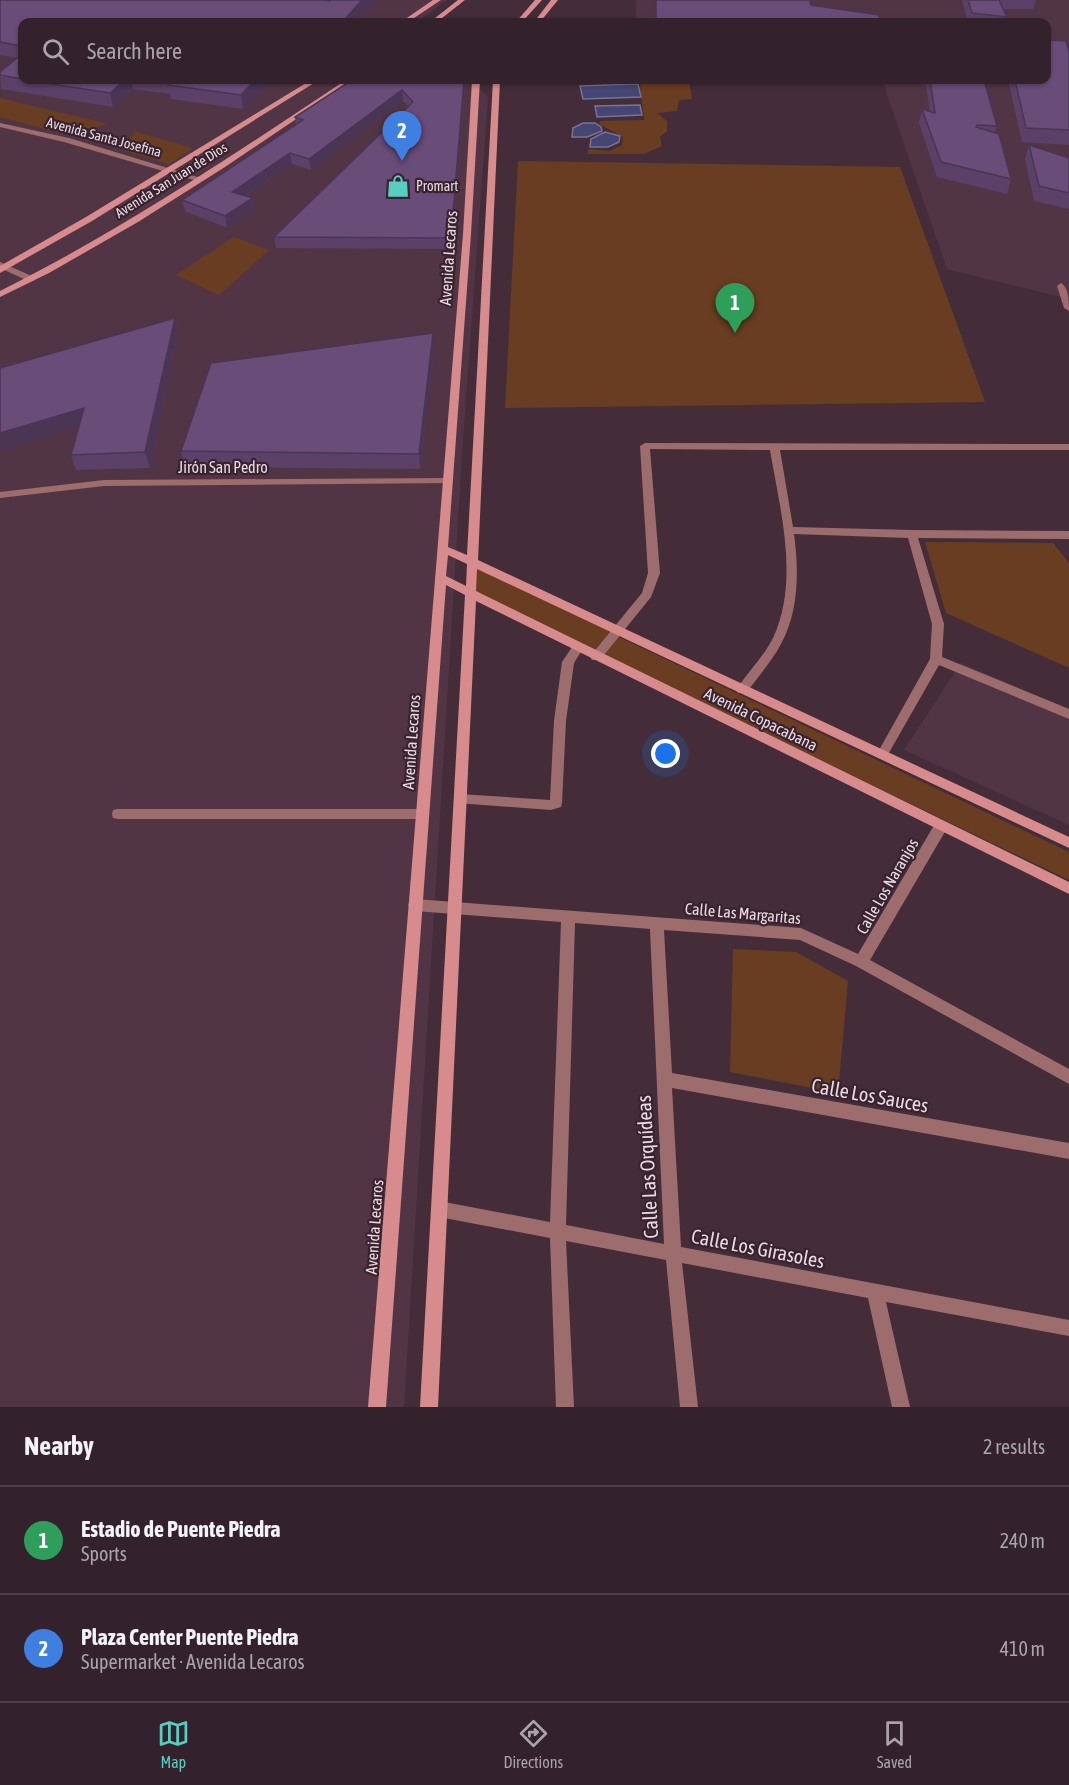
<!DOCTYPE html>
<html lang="en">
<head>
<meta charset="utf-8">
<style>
  body { margin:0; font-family:"Asap Condensed",sans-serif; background:#3e2f37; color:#f1f3f6 }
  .you { position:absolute; left:666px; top:754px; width:21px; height:21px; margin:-15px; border:4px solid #fff; border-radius:50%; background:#1a73e8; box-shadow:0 0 0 9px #1a73e833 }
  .badge { display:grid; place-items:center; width:39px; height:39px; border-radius:50%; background:#57cec1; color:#fff; font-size:20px; font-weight:700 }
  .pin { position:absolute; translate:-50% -50px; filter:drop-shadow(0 2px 3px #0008) }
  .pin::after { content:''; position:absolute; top:32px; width:21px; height:18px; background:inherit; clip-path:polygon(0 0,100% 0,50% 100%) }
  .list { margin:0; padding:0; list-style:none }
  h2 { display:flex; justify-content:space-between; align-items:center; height:78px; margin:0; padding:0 24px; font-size:26px }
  h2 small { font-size:20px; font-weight:400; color:#a9a4a9 }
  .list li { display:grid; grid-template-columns:39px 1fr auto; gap:18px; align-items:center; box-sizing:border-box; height:108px; padding:0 24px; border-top:2px solid #4e3f47 }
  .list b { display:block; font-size:22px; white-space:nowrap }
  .list p { margin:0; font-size:20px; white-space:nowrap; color:#a9a4a9 }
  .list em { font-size:20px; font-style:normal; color:#a9a4a9 }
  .icon { flex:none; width:33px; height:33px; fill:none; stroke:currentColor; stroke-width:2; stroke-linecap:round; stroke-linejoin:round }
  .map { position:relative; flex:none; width:1069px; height:1407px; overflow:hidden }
  .search { position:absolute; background:#33222b; box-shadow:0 2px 4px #0004; left:18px; right:18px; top:18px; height:66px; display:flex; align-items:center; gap:15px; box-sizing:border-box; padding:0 21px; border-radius:12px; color:#a9a4a9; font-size:22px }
  .sheet { height:294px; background:#33222b }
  nav { display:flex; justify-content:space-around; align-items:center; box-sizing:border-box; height:84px; border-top:2px solid #4e3f47; background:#33222b; font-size:16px; color:#a9a4a9 }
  nav a { display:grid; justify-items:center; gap:3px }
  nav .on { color:#57cec1 }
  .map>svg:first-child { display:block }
</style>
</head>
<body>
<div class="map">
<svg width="1069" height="1407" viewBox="0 0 1069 1407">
  <rect width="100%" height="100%" fill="#442d39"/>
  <!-- built -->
  <g fill="#523544">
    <polygon points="0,0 447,0 416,22 22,22 22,80 470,80 488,97 462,454 404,1407 0,1407"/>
    <polygon points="636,0 1069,0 1069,299 947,269 882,80 1046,80 1046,22 636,22"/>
    <polygon points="961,663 1069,709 1069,825 904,750"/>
  </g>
  <!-- green -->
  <g fill="#693d21">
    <polygon points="602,80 689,80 692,99 679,100 677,111 657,113 667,121 667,131 660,137 662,146 644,154 587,154 589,149 609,151 622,145 623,137 599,124 600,121 644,120 640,84 603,85"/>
    <polygon points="0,98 108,124 65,134 0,117"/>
    <polygon points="134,131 193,148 169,164 125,151"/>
    <polygon points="518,161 900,167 985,402 505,408"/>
    <polygon points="234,237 269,250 219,295 176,275"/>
    <polygon points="925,542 1053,543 1069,563 1069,668 946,613"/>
    <polygon points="475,564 612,632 594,653 474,591"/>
    <polygon points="617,636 1069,852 1069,880 602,655"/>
    <polygon points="733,949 796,952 848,981 838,1093 730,1072"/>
  </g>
  <!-- water -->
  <g fill="#464675" stroke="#777296" stroke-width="1.5">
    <polygon points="638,84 641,97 583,99 580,86"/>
    <polygon points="640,105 642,115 597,117 595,106"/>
    <polygon points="583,123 595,123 601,127 602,131 587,137 572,137 573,128"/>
    <polygon points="605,132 620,136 619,142 608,147 590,147 591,139"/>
  </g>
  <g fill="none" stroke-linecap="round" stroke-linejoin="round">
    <!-- minor -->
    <g fill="#9d6d6d" fill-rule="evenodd">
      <polygon points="0,123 69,138 204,179 197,181 64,142 0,127"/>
      <polygon points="0,262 34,277 35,279 34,281 28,281 0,268"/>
      <path d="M 1061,283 C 1069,288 1069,301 1069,311 L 1064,308 L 1057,286 Z"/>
      <path d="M 645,443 L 1069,444 L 1069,450 L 780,450 L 793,527 L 912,530 L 1069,531 L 1069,539 L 918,538 L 944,624 L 942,657 L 1069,709 L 1069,719 L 939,665 L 886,758 L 878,758 L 876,755 L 878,752 L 930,659 L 932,624 L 908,538 L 794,534 C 799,570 799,611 781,644 C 772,661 758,677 746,693 L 738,693 L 736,690 L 738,687 C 749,671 764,656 773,638 C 800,580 780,510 770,450 L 650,449 L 660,573 L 651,597 L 600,660 L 592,660 L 590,657 L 592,654 L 642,593 L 648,573 L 640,446 Z"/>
      <polygon points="448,478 452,479 453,481 452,483 104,486 0,498 0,492 104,480"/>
      <polygon points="578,643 584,647 574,663 566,721 562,803 561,807 551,810 456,803 454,799 456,795 460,794 550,800 554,721 562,662 574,644"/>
      <polygon points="118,809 422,809 427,810 428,814 427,818 422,819 118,819 113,818 112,814 113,810"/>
      <path d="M 941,821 L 946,822 L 947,826 L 946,830 L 870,960 L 1069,1069 L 1069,1084 L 856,966 L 800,940 L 664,930 L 672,1073 L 1069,1143 L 1069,1159 L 672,1088 L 681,1247 L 1069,1320 L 1069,1336 L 886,1302 L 910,1407 L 892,1407 L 868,1298 L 682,1263 L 698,1407 L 680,1407 L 666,1260 L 566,1241 L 574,1407 L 556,1407 L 550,1238 L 439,1217 L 433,1215 L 431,1209 L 433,1203 L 439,1201 L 550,1222 L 561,922 L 415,911 L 410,909 L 408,905 L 410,901 L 415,899 L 801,928 L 858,954 L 936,822 ZM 575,923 L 650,929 L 664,1244 L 566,1225 Z"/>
    </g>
    <!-- secondary -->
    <g fill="#d78b8c" fill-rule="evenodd">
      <polygon points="433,0 441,0 408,22 401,22"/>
      <polygon points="458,0 465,0 437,22 430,22"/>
      <polygon points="535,0 542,0 522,22 516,22"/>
      <polygon points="551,0 558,0 540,22 534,22"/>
      <polygon points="311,80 319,80 92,221 0,273 0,266 86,217"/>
      <path d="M 346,80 L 354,80 L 225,167 L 138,222 L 49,273 L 0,297 L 0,291 C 122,230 233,155 346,80 Z"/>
      <path d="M 472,80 L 480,80 L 471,234 L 448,547 L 467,555 L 493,80 L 500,80 L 478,560 L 1069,837 L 1069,848 L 477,569 L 476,591 L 1069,882 L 1069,894 L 476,601 L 438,1407 L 420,1407 L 465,595 L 446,585 L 386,1407 L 368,1407 L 463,234 ZM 448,555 L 467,564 L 466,586 L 446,576 Z"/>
    </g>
  </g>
  <!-- wall -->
  <g fill="#5b4167">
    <polygon points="0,0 330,1 376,0 355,22 22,22 22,80 271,80 243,109 171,99 170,94 133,89 113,107 1,89 0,72 17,58 0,55"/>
    <polygon points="962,0 1036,0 1033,9 1003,9 1007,17 1005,22 968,22"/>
    <polygon points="1069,52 1069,145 1022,142 1008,80 1047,80"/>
    <polygon points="352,80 465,85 451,249 276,248 274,237 408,106 403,101 311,170 292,164 245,196 253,198 254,210 227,228 185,211 182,200 296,124 295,117"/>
    <polygon points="925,80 984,80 997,126 995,133 1011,179 1007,194 937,177 919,123 922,109 930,111"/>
    <polygon points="1029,145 1069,158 1069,209 1034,201 1025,159"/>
    <polygon points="175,318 178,333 150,468 76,470 71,455 79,426 0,450 0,368"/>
    <polygon points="434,348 420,469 185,467 181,451"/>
  </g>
  <!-- shaded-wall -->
  <g fill="#4a3554">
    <polygon points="362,0 376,0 355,22 343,22 343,21"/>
    <polygon points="125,80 131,80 133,89 113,107 110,93"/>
    <polygon points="255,80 271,80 243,109 241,95"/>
    <polygon points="464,80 465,85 451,249 451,238"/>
    <polygon points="402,90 403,101 311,170 309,159"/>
    <polygon points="290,153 292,164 234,203 232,192"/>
    <polygon points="253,198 254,210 227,228 225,216"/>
    <polygon points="175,318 178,333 150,468 145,452"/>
    <polygon points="433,333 434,348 420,469 419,454"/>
    <polygon points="84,408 89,423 0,450 0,433"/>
  </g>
  <!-- building -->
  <g fill="#6a4c78" stroke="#4a3554" stroke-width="1.5">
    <polygon points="0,0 320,0 330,1 331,0 362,0 343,21 331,19 327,22 22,22 22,46 0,42"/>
    <polygon points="656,0 810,0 811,5 879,15 880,22 656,22"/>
    <polygon points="968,0 999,0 1007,17 972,13"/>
    <polygon points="1047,40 1066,41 1069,52 1069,130 1026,128 1015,80 1047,80"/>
    <polygon points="22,54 22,79 0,75 0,72"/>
    <polygon points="26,80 125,80 110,93"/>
    <polygon points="163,80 255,80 241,95 168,85 172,81"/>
    <polygon points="352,80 464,80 451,238 274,237 413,102 402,90 309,159 290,153 232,192 253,198 225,216 182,200 303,120 295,117"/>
    <polygon points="930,80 984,80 997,126 977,125 976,127 999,134 1011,179 941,162 922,109 935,113"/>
    <polygon points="1029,145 1069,158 1069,193 1039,186"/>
    <polygon points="175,318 145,452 71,455 84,408 0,433 0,368"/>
    <polygon points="433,333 419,454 181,451 211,363"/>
  </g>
  <!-- icons -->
  <defs>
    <g id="shop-bare" transform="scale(1.8)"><path d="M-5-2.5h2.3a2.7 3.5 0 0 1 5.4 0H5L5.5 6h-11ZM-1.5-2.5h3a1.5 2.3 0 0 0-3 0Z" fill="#57cec1" stroke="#39232f" stroke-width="2.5" paint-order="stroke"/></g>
  </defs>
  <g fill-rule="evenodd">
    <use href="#shop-bare" x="398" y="186"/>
  </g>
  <g text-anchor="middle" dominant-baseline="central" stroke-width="4.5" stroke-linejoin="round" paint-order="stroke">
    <!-- far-street labels -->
    <g font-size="14" fill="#e9dae2" stroke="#39232f">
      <text transform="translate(104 137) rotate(15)">Avenida Santa Josefina</text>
      <text transform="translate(171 180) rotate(-32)">Avenida San Juan de Dios</text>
    </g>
    <!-- far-poi labels -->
    <g font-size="14" fill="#e9dae2" stroke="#39232f" text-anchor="start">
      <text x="416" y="186">Promart</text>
    </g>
    <!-- street labels -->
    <g font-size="16" fill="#e9dae2" stroke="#39232f">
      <text transform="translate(448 258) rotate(-86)">Avenida Lecaros</text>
      <text x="223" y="467">Jirón San Pedro</text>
      <text transform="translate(761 719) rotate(26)">Avenida Copacabana</text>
      <text transform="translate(411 742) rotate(-86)">Avenida Lecaros</text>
      <text transform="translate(887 886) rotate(-60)">Calle Los Naranjos</text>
      <text transform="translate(743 913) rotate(5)">Calle Las Margaritas</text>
      <text transform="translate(374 1227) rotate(-86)">Avenida Lecaros</text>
    </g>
    <!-- near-street labels -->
    <g font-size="20" fill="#e9dae2" stroke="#39232f">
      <text transform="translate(870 1095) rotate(10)">Calle Los Sauces</text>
      <text transform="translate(647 1167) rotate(-93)">Calle Las Orquídeas</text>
      <text transform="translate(758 1248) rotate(11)">Calle Los Girasoles</text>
    </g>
  </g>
</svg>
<div class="you"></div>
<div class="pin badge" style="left:735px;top:333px;background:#2e9e5b">1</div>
<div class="pin badge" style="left:402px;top:161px;background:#3f7fe0">2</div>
<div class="search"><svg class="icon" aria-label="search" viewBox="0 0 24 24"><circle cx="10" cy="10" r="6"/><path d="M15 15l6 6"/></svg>Search here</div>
</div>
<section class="sheet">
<h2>Nearby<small>2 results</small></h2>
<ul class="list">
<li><span class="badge" style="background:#2e9e5b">1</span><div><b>Estadio de Puente Piedra</b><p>Sports</p></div><em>240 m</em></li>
<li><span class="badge" style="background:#3f7fe0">2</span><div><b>Plaza Center Puente Piedra</b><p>Supermarket · Avenida Lecaros</p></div><em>410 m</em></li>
</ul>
</section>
<nav>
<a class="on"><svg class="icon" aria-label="map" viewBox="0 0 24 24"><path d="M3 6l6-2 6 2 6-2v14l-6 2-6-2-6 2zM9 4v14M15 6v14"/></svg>Map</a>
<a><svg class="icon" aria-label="directions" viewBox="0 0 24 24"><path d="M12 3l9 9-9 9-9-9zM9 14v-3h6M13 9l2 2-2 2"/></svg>Directions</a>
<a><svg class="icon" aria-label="saved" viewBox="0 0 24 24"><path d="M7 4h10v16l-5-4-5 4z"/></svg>Saved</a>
</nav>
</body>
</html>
